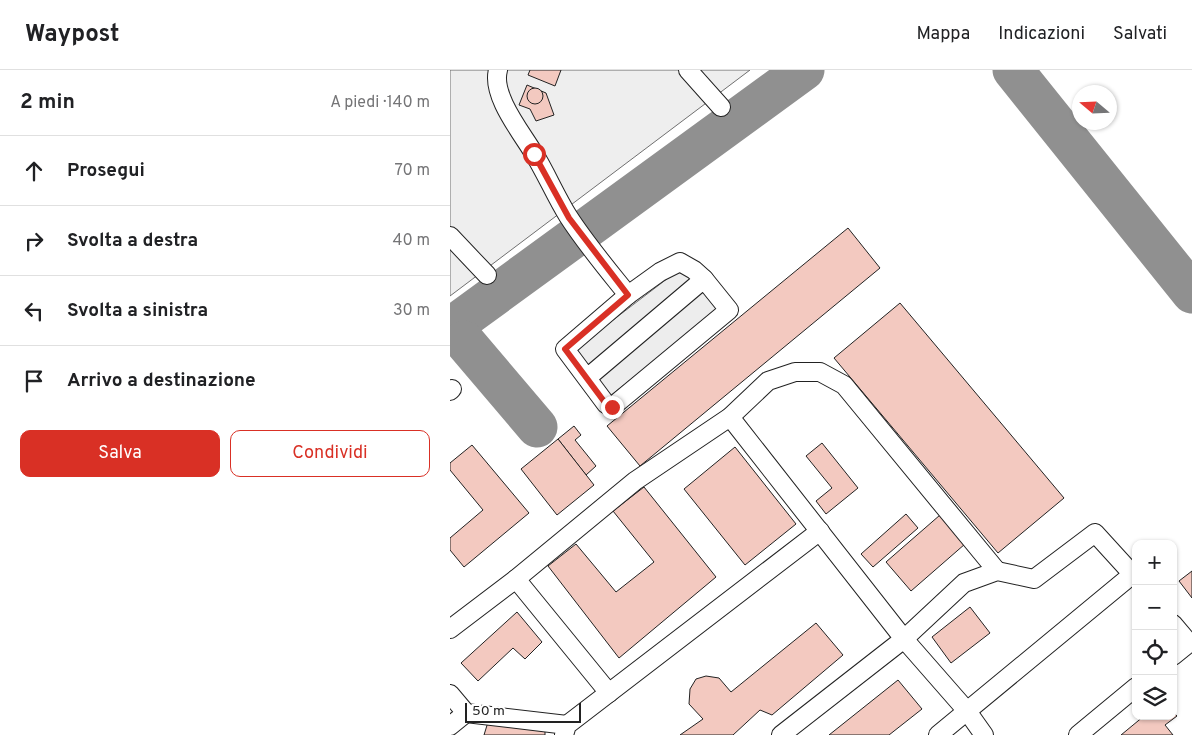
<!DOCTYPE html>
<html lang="it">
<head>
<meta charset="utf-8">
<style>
  body { margin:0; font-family:Overpass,sans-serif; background:#f2f2f2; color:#202124 }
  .controls { position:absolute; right:15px; bottom:15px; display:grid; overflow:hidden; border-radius:10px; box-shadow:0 1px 4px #0004 }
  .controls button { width:45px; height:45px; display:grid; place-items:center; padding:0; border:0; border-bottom:1px solid #e0e0e0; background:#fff; color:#202124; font:25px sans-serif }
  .compass { position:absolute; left:622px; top:15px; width:45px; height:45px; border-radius:50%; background:#fff; box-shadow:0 1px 4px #0004; rotate:289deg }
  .scale { position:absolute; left:15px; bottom:12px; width:116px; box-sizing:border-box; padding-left:5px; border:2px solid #222; border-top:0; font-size:14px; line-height:18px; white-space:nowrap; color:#222; -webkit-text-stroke:4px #fff; paint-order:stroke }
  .stop { position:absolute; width:15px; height:15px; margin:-11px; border:4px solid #d93025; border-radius:50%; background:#fff }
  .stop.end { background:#d93025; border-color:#fff; box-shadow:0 1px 5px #0008 }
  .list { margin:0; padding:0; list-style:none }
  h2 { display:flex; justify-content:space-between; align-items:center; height:65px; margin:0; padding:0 20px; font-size:21px }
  h2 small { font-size:16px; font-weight:400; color:#757577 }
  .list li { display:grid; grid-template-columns:32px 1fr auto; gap:15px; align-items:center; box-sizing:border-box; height:70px; padding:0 20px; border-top:1px solid #e0e0e0 }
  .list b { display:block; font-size:19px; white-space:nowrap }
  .list em { font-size:16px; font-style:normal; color:#757577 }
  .actions { display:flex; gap:10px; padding:15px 20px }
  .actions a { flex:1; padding:11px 0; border:1px solid #d93025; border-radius:10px; text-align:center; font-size:18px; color:#d93025 }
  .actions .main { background:#d93025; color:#fff }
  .icon { flex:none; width:28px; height:28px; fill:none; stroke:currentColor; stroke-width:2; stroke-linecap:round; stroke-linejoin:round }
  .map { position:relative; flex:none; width:742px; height:665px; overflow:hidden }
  header { display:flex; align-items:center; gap:30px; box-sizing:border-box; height:70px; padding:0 25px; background:#fff; border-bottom:1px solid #e0e0e0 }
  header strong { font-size:24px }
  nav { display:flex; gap:28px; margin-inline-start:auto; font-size:18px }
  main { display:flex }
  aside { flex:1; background:#fff }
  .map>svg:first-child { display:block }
</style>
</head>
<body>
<header>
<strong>Waypost</strong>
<nav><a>Mappa</a><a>Indicazioni</a><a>Salvati</a></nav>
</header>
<main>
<aside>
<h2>2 min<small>A piedi · 140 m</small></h2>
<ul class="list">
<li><svg class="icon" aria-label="ahead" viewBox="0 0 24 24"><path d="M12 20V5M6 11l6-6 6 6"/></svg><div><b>Prosegui</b></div><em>70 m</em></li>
<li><svg class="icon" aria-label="right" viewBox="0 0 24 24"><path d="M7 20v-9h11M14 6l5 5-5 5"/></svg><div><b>Svolta a destra</b></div><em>40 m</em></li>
<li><svg class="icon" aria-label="left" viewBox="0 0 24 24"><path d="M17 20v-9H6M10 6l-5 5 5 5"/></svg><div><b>Svolta a sinistra</b></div><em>30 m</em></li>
<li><svg class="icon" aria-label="arrive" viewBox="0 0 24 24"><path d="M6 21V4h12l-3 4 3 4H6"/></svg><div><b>Arrivo a destinazione</b></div></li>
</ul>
<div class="actions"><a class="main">Salva</a><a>Condividi</a></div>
</aside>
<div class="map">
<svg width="742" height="665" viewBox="0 0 742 665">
  <rect width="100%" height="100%" fill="#fff"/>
  <!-- green -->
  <polygon fill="#eee" stroke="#6f6f6f" points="0,0 300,0 0,226"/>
  <!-- parking -->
  <polygon fill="#ededed" stroke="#6f6f6f" points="226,202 237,204 268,240 160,326 125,279"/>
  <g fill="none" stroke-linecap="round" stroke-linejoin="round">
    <!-- taxiway -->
    <g stroke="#909090" stroke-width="41">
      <polyline points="563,0 742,223"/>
      <polyline points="0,258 354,0"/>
      <polyline points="14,271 87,357"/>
    </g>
  </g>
  <!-- building -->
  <g fill="#f3c9c0" stroke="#222">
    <polygon points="80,0 111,0 105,16 78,5"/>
    <polygon points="77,15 96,23 104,45 86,51 80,39 69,35"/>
    <circle cx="85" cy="26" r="8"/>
    <polygon points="398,158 430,198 190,396 157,356"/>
    <polygon points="450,233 614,428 548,483 384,288"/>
    <polygon points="124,356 131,365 125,370 146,396 136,405 108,369"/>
    <polygon points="108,369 144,415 107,445 71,399"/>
    <polygon points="372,373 408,418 376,444 366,431 382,418 356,386"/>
    <polygon points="22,375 79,443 14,497 0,480 0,468 33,440 0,400 0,393"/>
    <polygon points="285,377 346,454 295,495 234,419"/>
    <polygon points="194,417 266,507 169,588 98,496 126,474 166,522 204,492 163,441"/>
    <polygon points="456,444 468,458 423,497 411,484"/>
    <polygon points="490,445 515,474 461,521 436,492"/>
    <polygon points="742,501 742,528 729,511"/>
    <polygon points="520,537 540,563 501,593 482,567"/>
    <polygon points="67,542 92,572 75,589 63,578 28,611 11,593"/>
    <polygon points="366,553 393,585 322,645 310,640 283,665 230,665 253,649 239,634 240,619 246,609 256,606 269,608 281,622"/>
    <polygon points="448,610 472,639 439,665 379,665"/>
    <polygon points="723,642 727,646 715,655 723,665 671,665 694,646 723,646"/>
    <polygon points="38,652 95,661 95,665 34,665"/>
  </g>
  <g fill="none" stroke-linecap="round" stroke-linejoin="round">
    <!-- minor casing -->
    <g stroke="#222" stroke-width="20">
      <g id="minor">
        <path d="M 48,0 C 41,25 71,62 83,82 C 96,103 105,125 118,146 C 136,174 158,200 178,225 L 115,279 L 156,334 L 162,337 L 279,240 L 254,209 L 137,308"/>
        <polyline points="238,0 271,37"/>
        <polyline points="0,166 37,205"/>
        <polyline points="178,225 210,202 230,192 244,200 254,209"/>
        <polyline points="0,321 2,319"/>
        <polyline points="280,347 454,569 517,641 534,665"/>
        <polyline points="66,509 185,411 280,347 318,311 345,302 370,302 394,315 547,501"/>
        <polyline points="723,554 739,573 723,586"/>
        <polyline points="0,559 66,509 159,623"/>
        <polyline points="0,624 16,643 117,655"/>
        <polyline points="0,656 16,643"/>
        <polyline points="114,665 117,655 370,461"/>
        <polyline points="331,665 454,569 514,513 547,501 584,509 645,463 686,508"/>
        <polyline points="488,665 683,504"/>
        <polyline points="628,665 686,617"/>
      </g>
    </g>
    <!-- minor -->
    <use href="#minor" stroke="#fff" stroke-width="18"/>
  </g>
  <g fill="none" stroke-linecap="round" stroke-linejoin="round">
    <!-- route -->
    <polyline stroke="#d93025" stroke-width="6" points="84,84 119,148 178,225 115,279 156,334 162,337"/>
  </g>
</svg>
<div class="controls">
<button>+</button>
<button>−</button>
<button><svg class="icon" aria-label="locate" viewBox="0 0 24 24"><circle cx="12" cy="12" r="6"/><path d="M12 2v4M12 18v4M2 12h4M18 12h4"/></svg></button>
<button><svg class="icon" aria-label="layers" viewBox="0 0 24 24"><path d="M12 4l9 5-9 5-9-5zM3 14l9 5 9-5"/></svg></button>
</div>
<svg class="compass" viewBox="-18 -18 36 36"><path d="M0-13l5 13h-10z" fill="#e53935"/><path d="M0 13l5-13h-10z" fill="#757577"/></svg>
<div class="scale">50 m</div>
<div class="stop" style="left:84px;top:84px"></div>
<div class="stop end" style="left:162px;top:337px"></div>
</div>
</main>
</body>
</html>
